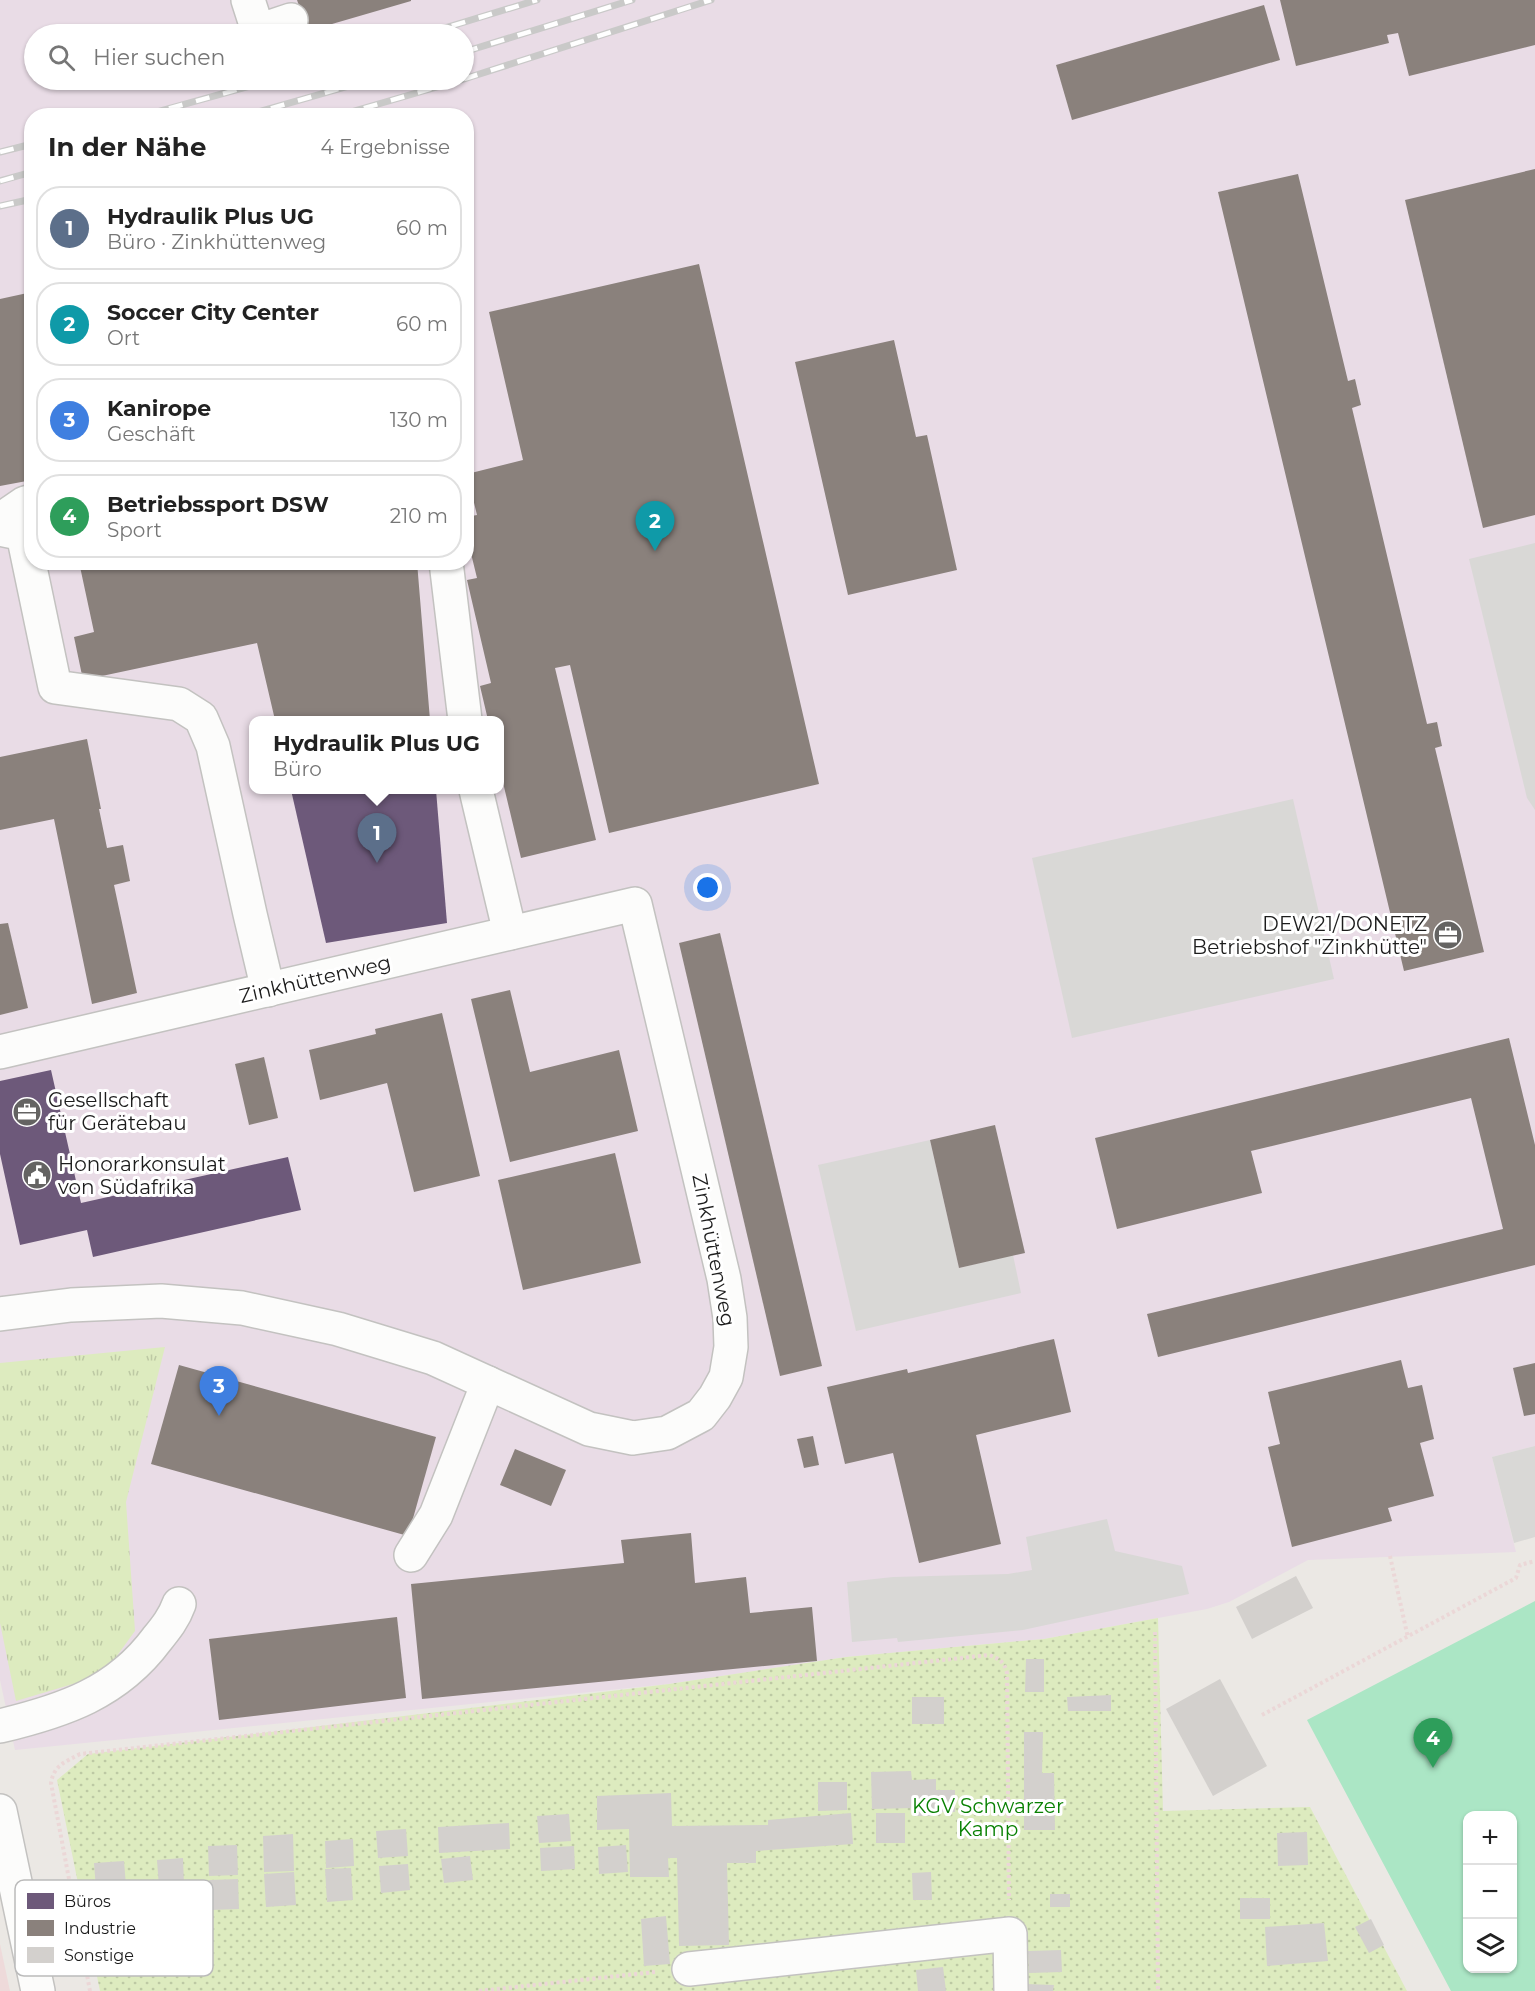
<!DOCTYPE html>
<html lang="de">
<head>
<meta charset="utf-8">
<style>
  body { margin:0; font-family:Montserrat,sans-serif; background:#f6f6f6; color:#222 }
  .controls { position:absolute; right:18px; bottom:18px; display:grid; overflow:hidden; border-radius:12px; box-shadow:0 2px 4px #0004 }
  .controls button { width:54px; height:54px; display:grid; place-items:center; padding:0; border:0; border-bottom:2px solid #e0e0e0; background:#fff; color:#222; font:30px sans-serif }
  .you { position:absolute; left:708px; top:888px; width:21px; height:21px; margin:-15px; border:4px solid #fff; border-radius:50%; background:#1a73e8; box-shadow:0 0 0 9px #1a73e833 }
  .badge { display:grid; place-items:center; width:39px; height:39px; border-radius:50%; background:#db2777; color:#fff; font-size:20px; font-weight:700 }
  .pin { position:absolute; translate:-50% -50px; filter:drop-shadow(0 2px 3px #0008) }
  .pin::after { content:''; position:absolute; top:32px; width:21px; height:18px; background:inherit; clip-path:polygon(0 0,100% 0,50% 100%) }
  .popup { position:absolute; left:249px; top:716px; width:255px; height:78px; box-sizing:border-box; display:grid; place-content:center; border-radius:12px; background:#fff; filter:drop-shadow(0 2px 4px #0005); font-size:20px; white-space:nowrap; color:#767676 }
  .popup b { font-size:22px; color:#222 }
  .popup::after { content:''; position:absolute; left:50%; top:100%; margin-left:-12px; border:12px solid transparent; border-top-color:#fff }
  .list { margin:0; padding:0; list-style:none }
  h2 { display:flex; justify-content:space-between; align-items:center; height:78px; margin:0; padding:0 24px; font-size:26px }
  h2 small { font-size:20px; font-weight:400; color:#767676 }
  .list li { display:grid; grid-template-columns:39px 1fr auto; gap:18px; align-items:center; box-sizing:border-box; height:84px; margin:0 12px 12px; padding:0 12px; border:2px solid #e0e0e0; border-radius:24px }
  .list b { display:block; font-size:22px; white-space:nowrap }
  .list p { margin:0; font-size:20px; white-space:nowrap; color:#767676 }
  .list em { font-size:20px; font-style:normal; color:#767676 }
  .icon { flex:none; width:33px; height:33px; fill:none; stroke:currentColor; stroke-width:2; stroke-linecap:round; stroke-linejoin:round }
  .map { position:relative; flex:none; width:1535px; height:1991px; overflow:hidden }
  .search { position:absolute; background:#fff; box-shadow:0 2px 4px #0004; left:24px; top:24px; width:450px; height:66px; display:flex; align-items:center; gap:15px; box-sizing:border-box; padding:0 21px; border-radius:33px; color:#767676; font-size:22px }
  .panel { position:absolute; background:#fff; box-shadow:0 2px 4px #0004; left:24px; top:108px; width:450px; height:462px; border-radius:24px }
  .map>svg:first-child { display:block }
</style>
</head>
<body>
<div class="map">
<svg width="1535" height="1991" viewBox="0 0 1535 1991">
  <defs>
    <pattern id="grass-tufts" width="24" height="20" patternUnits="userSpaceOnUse" patternTransform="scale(1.5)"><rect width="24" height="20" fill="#ddebbf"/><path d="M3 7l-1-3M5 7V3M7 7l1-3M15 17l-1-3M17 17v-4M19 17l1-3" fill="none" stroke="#bdc9a4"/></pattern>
    <pattern id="garden-dots" width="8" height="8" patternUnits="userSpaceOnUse" patternTransform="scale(1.5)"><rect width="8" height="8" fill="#ddebbf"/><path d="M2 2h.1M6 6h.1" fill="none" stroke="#bdc9a4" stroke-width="1.8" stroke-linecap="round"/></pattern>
  </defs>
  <rect width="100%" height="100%" fill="#ebe8e4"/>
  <!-- commercial -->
  <polygon fill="#eedada" points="0,1944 10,1991 0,1991"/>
  <!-- industrial -->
  <path fill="#e9dce6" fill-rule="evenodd" d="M 0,0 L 1535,0 L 1535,1446 L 1492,1457 L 1516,1552 L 1308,1560 L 1229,1602 L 1207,1609 L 1044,1639 L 846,1657 L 669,1684 L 15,1750 L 0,1680 ZM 34,34 L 464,34 L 464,80 L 34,80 ZM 32,116 L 466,116 L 466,562 L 32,562 ZM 254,720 L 500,720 L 500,790 L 254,790 Z"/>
  <!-- religious -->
  <g fill="#d9d8d6">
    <polygon points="1535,543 1535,810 1527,798 1469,559"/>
    <polygon points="1293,799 1334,979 1072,1038 1032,858"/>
    <polygon points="930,1140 959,1268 1013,1255 1021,1293 856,1331 818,1165"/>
    <polygon points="1535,1446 1535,1537 1514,1543 1492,1457"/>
    <polygon points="1107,1519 1115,1551 1182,1566 1189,1594 1023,1630 898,1642 897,1638 852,1642 847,1582 893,1577 1008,1574 1032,1570 1026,1537"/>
  </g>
  <!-- grass -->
  <polygon fill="url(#grass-tufts)" points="165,1347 126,1502 135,1631 103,1675 16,1701 0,1623 0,1363"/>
  <!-- garden -->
  <polygon fill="url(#garden-dots)" points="1158,1618 1163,1811 1310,1807 1407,1991 100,1991 57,1780 88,1754 669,1684 846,1657 1044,1639"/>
  <!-- pitch -->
  <path fill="#abe6c5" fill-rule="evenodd" d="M 1535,1601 L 1535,1991 L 1451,1991 L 1307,1720 ZM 1468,1816 L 1512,1816 L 1512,1968 L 1468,1968 Z"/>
  <!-- offices -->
  <g fill="#6d597a">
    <polygon points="291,790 436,790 447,923 326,943"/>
    <polygon points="51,1070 81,1203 288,1157 301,1210 93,1257 87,1230 20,1245 0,1154 0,1081"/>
  </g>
  <!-- industry -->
  <g fill="#8a817c">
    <polygon points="297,0 411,0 411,1 308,31"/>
    <polygon points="1280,0 1535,0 1535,45 1409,76 1398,33 1387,35 1389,43 1296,66"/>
    <polygon points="1264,5 1280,60 1072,120 1056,65"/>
    <polygon points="1535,169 1535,515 1483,528 1405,200"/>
    <polygon points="1298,174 1348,381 1355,379 1361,405 1352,408 1427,724 1437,722 1442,746 1435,748 1484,952 1404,971 1218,192"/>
    <polygon points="699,264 819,784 609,833 570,665 555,668 596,840 521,858 500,770 500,720 488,720 480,686 491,683 467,580 477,578 466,533 466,517 477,515 467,474 523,460 489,312"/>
    <polygon points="32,292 32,480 0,486 0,299"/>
    <polygon points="894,340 916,437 927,435 957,570 848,595 795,362"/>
    <polygon points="79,562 417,562 430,720 275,720 257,643 83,680 74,637 94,632"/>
    <polygon points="87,739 101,809 99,809 107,848 123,845 130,881 114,885 137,993 92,1004 54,819 0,830 0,757"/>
    <polygon points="8,923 28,1008 0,1015 0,924"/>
    <polygon points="720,933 822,1366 780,1376 679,943"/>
    <polygon points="510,990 530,1072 619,1050 638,1131 510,1162 471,999"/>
    <polygon points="442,1013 480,1176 414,1192 387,1083 320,1100 309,1050 376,1034 375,1029"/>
    <polygon points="1509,1038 1535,1145 1535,1265 1158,1357 1147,1314 1503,1229 1471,1098 1251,1151 1262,1193 1117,1229 1095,1138"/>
    <polygon points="264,1057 278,1118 249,1125 235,1064"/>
    <polygon points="995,1125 1025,1253 959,1268 930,1140"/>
    <polygon points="615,1153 641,1263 523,1290 498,1180"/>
    <polygon points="1054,1339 1071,1412 976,1435 1001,1544 919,1563 893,1453 845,1464 827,1387 907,1369 908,1373"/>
    <polygon points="1401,1360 1408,1388 1422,1385 1434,1439 1420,1443 1434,1496 1388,1508 1392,1521 1292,1547 1268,1447 1280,1444 1268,1392"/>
    <polygon points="1535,1363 1535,1414 1524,1416 1513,1368"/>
    <polygon points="179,1365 436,1437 408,1536 151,1464"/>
    <polygon points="813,1436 819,1465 804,1468 797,1439"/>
    <polygon points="515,1449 566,1470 551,1506 500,1485"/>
    <polygon points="691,1533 695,1583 746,1577 750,1613 812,1607 817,1661 422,1699 411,1584 624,1563 621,1540"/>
    <polygon points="397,1617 406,1698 219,1720 209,1639"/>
  </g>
  <!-- building -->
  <g fill="#d3d0cd">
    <polygon points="1296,1576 1313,1608 1252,1639 1236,1607"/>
    <polygon points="1026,1659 1044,1659 1044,1692 1025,1692"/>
    <polygon points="1220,1679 1267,1766 1213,1796 1166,1709"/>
    <polygon points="1111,1695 1111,1711 1068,1711 1067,1697"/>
    <rect x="912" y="1697" width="32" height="27"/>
    <polygon points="1024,1732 1043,1732 1042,1773 1054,1773 1055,1830 1024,1830"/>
    <polygon points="911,1771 912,1780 936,1779 936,1790 955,1790 955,1812 935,1812 935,1816 914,1816 913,1808 872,1809 871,1772"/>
    <polygon points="818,1782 847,1782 847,1810 818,1811"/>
    <polygon points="671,1793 672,1826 768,1825 768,1820 851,1813 853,1844 756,1851 756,1863 727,1863 729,1945 679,1946 677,1858 668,1858 669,1877 630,1877 629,1829 597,1830 597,1796"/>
    <rect x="876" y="1813" width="29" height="30"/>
    <polygon points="569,1814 571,1841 539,1843 537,1816"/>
    <polygon points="509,1823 510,1849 439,1853 438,1827"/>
    <polygon points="406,1829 408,1856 378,1858 376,1831"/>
    <polygon points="1307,1832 1308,1865 1278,1866 1277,1833"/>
    <polygon points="293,1834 294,1871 264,1872 263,1836"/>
    <polygon points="353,1839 354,1866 326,1868 325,1841"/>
    <polygon points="237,1845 238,1875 209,1876 208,1846"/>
    <polygon points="626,1845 628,1872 599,1874 598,1847"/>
    <polygon points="574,1846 575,1869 541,1871 540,1848"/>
    <polygon points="470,1856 473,1880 444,1883 441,1859"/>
    <polygon points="183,1858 184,1885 159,1887 157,1860"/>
    <polygon points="124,1861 126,1886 96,1889 94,1863"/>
    <polygon points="408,1864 410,1890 381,1893 379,1866"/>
    <polygon points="351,1868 353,1900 327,1902 325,1869"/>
    <polygon points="294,1872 296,1905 266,1907 264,1874"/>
    <polygon points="931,1872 932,1900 913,1900 912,1873"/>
    <polygon points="238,1879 239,1909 210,1910 209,1880"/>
    <polygon points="184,1888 185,1914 157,1916 156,1889"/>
    <polygon points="122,1893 124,1923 99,1925 96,1894"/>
    <rect x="1050" y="1894" width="20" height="13"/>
    <rect x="1240" y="1898" width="30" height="21"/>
    <polygon points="666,1916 670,1964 644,1966 641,1919"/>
    <polygon points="1371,1919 1384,1945 1369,1953 1355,1927"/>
    <polygon points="1324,1923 1328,1961 1267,1966 1265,1927"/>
    <polygon points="1061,1950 1062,1972 1029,1973 1028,1951"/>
    <polygon points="943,1967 946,1991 918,1991 916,1970"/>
    <polygon points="1026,1984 1054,1985 1053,1991 1026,1991"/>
  </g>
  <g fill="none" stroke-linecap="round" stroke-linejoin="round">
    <!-- minor casing -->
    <g stroke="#c3c2c0" stroke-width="36">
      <g id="minor">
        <polyline points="248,0 258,31 291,20"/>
        <polyline points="0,520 25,503 32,501"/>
        <polyline points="0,529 23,534 55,687 179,704 201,718 213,746 250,914 268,990"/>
        <polyline points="446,562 465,720"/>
        <polyline points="476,790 510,933"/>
        <polyline points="0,1052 635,904 724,1279 730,1318 731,1347 726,1377 715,1397 701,1415 667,1433 633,1438 589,1429 433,1358 338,1329 242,1308 161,1301 71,1305 0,1314"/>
        <polyline points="411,1555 436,1515 488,1383"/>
        <path d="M 0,1726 C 63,1711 117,1693 157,1639 C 166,1628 174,1618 179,1604"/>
        <polyline points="0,1811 38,1991"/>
        <polyline points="689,1969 1010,1934 1011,1991"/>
      </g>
    </g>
    <!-- path -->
    <g stroke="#ebd7d7" stroke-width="4" stroke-dasharray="3 3" stroke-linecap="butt">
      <polyline points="1390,1556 1408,1638"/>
      <polyline points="1155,1632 1158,1991"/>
      <polyline points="1262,1715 1516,1578 1520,1565 1535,1561"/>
      <path d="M 90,1991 L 51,1783 C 54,1765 65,1762 80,1754 L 989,1655 C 1000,1659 1004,1662 1007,1673 L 1009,1900"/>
      <polyline points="479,1991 655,1972"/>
    </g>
    <!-- minor -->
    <use href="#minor" stroke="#fcfcfb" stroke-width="33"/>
    <!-- rail casing -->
    <g stroke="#c9c9c8" stroke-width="7">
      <g id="rail">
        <polyline points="425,34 537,0"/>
        <polyline points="464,52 632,0"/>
        <polyline points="464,79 711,0"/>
        <polyline points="142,116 272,80"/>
        <polyline points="244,116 370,80"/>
        <polyline points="337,116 461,80"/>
        <polyline points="0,152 32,144"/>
        <polyline points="0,181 32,172"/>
        <polyline points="0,206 32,199"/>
      </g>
    </g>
    <!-- rail -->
    <use href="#rail" stroke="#fff" stroke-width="4.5" stroke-dasharray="14" stroke-linecap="butt"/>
  </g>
  <!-- icons -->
  <defs>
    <g id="office-disc" transform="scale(1.5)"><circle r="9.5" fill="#646362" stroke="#fff"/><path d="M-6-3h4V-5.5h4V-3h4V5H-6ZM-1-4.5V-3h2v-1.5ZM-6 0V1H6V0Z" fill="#fff"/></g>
    <g id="civic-disc" transform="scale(1.5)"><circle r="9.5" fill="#646362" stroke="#fff"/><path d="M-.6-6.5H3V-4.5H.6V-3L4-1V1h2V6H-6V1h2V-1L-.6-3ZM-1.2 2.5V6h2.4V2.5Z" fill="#fff"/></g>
  </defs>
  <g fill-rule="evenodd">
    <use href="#office-disc" x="1448" y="935"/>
    <use href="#office-disc" x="27" y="1112"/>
    <use href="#civic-disc" x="37" y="1175"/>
  </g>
  <g text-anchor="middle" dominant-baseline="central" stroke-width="6" stroke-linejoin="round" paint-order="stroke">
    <!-- poi labels -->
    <g font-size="20" fill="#1c1c1c" stroke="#fff" text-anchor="start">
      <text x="1427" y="924" text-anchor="end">DEW21/DONETZ<tspan x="1427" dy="23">Betriebshof "Zinkhütte"</tspan></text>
      <text x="48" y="1100">Gesellschaft<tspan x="48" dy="23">für Gerätebau</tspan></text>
      <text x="58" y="1164">Honorarkonsulat<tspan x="58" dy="23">von Südafrika</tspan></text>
    </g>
    <!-- street labels -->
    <g font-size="20" fill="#1c1c1c" stroke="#fff">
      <text transform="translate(315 979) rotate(-13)">Zinkhüttenweg</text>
      <text transform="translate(714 1250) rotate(79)">Zinkhüttenweg</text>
    </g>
    <!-- park labels -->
    <g font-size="20" fill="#098103" stroke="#fff">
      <text x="988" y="1806">KGV Schwarzer<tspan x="988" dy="23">Kamp</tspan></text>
    </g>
  </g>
  <!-- legend -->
  <rect x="15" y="1880" width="198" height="96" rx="9" fill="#fff" stroke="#bbb" stroke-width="1.5"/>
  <rect x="27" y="1893" width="27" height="16" fill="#6d597a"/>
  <rect x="27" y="1920" width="27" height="16" fill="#8a817c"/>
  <rect x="27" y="1947" width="27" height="16" fill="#d3d0cd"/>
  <g font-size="16" fill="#1c1c1c">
    <text x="64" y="1907">Büros</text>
    <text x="64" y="1934">Industrie</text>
    <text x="64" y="1961">Sonstige</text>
  </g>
</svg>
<div class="controls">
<button>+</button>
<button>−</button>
<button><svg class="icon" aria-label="layers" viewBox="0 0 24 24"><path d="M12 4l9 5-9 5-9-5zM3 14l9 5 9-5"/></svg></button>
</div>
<div class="you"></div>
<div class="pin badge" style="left:377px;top:863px;background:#5c6f8a">1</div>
<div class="popup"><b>Hydraulik Plus UG</b>Büro</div>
<div class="pin badge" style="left:655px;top:551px;background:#0f9aa8">2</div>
<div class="pin badge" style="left:219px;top:1416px;background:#3f7fe0">3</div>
<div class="pin badge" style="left:1433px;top:1768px;background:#2e9e5b">4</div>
<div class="search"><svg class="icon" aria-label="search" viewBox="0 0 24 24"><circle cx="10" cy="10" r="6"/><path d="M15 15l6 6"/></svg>Hier suchen</div>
<section class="panel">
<h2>In der Nähe<small>4 Ergebnisse</small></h2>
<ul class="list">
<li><span class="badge" style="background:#5c6f8a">1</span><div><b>Hydraulik Plus UG</b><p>Büro · Zinkhüttenweg</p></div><em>60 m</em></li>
<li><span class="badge" style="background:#0f9aa8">2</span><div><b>Soccer City Center</b><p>Ort</p></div><em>60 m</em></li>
<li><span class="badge" style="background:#3f7fe0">3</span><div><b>Kanirope</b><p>Geschäft</p></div><em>130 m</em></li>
<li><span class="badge" style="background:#2e9e5b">4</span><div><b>Betriebssport DSW</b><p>Sport</p></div><em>210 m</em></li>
</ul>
</section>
</div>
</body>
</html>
